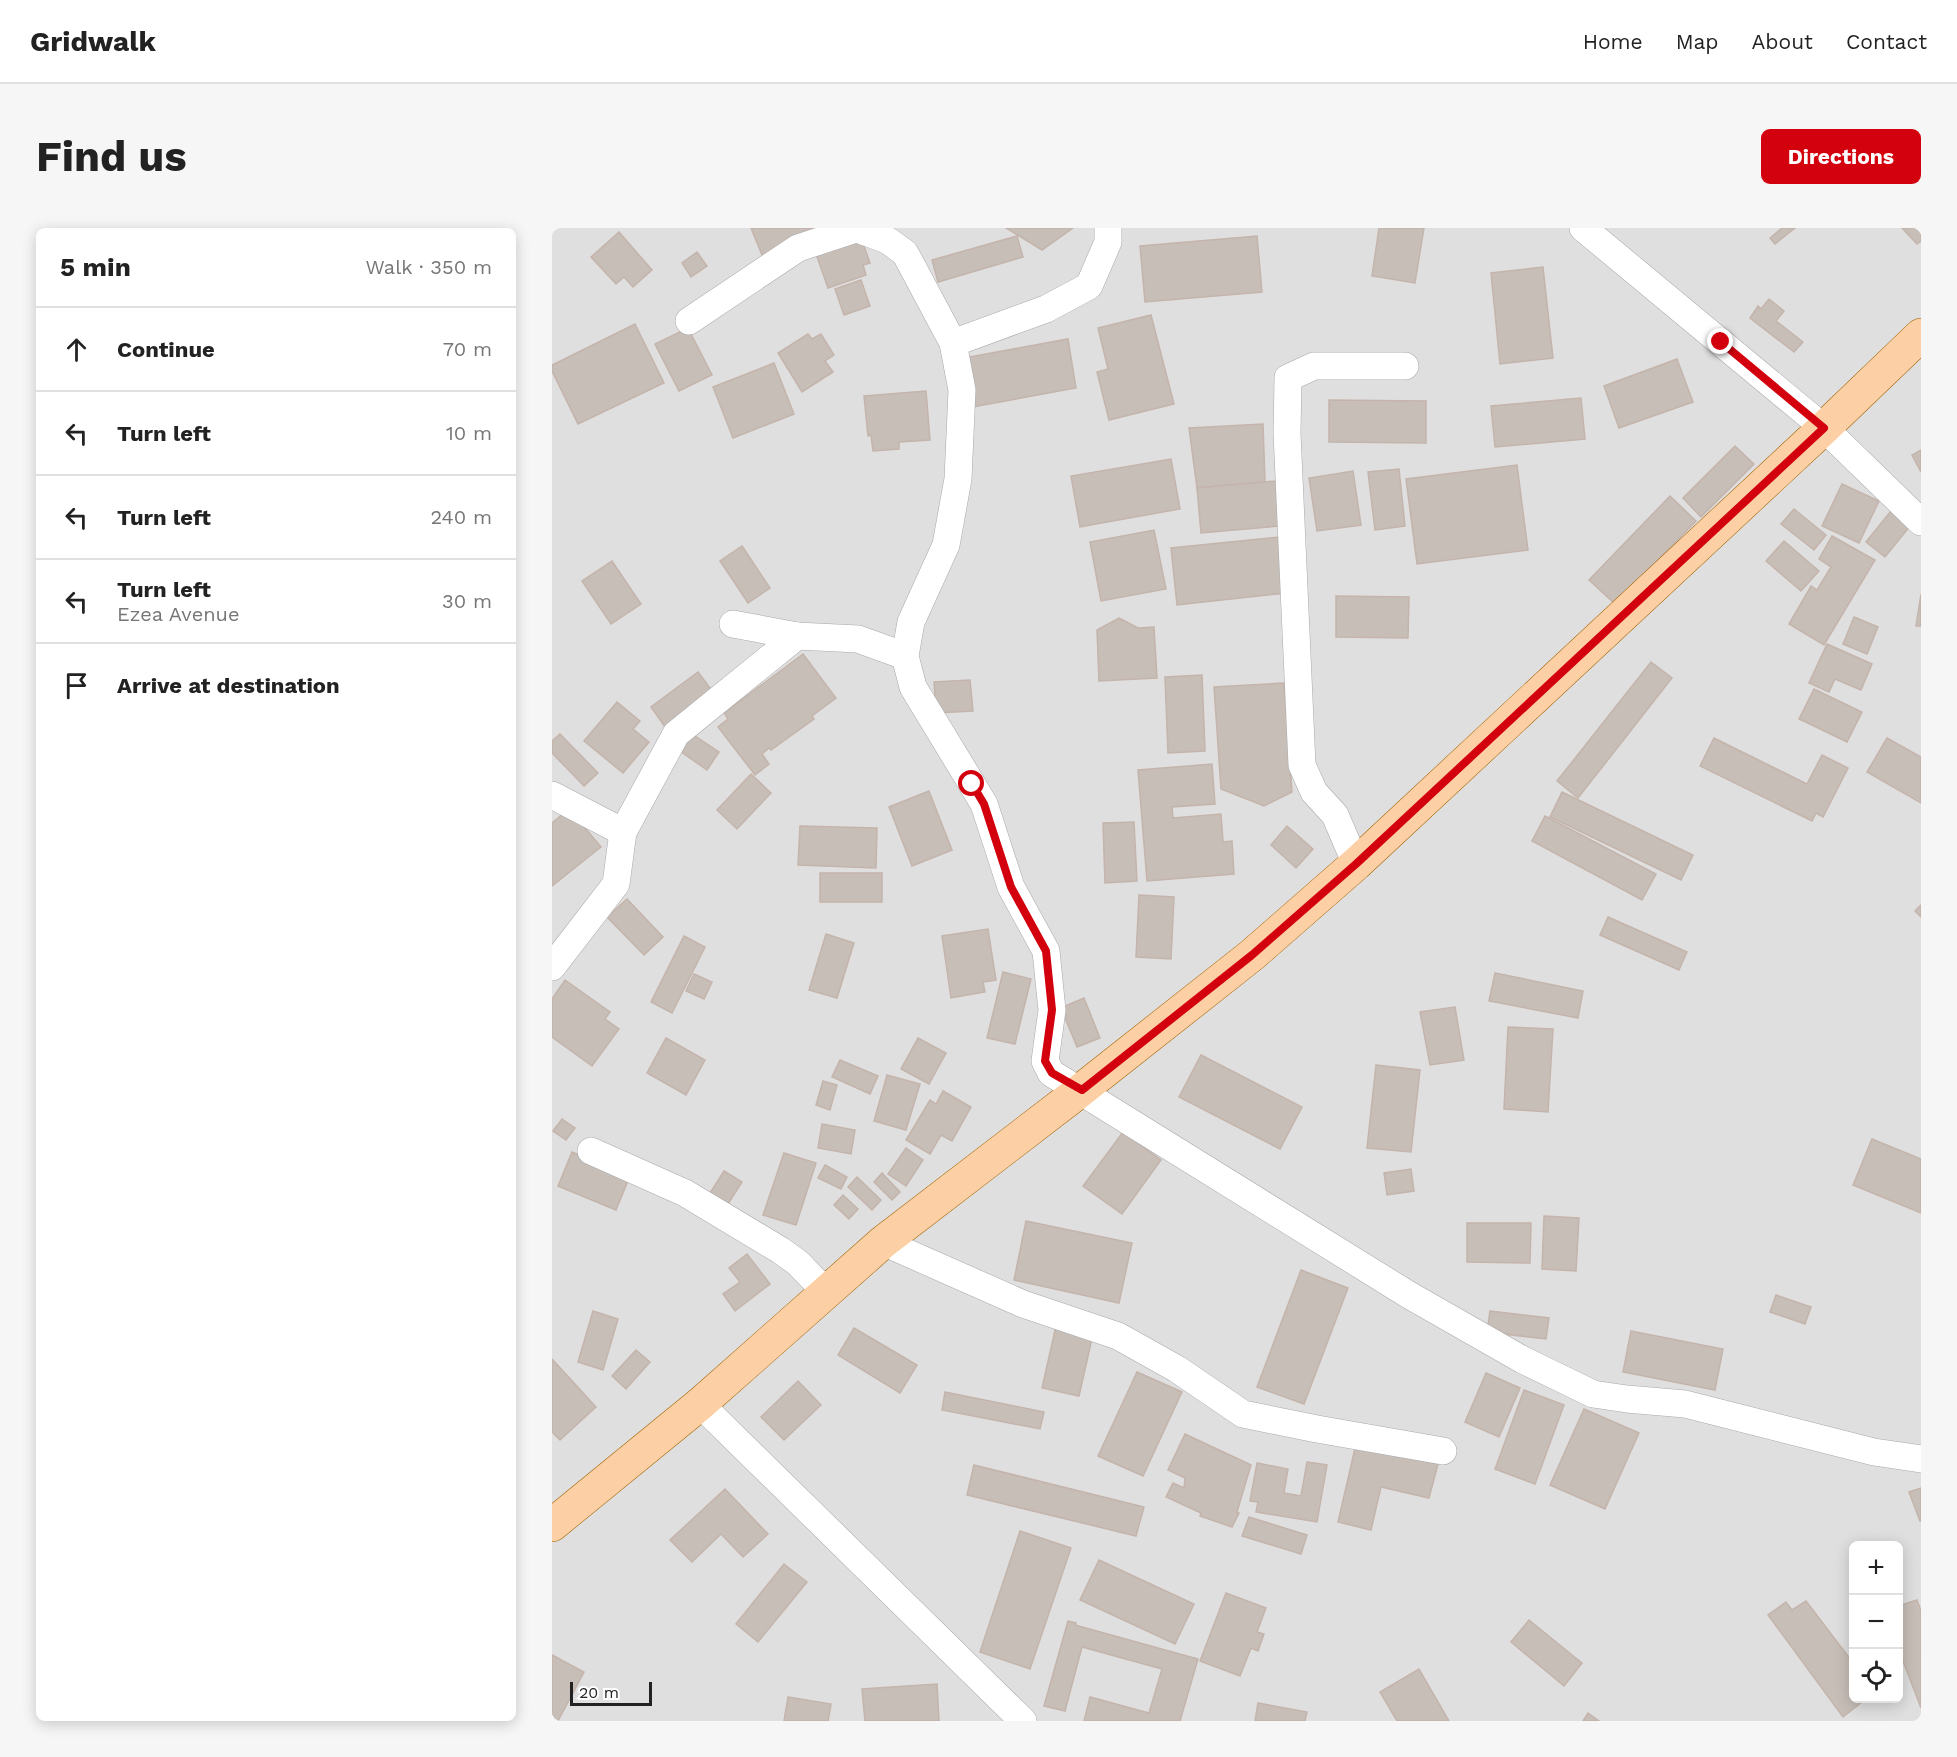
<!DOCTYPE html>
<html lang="en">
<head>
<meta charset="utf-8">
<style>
  body { margin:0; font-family:"Work Sans",sans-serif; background:#f6f6f6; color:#222 }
  .controls { position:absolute; right:18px; bottom:18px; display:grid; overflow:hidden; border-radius:9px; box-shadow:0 3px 15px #0003 }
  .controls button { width:54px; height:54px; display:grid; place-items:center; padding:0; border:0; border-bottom:2px solid #e0e0e0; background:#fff; color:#222; font:30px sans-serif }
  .scale { position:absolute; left:18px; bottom:15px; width:82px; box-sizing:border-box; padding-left:6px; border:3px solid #222; border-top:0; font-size:16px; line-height:21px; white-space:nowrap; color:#222; -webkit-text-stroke:4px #fff; paint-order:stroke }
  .stop { position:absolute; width:18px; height:18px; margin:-14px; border:4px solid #d3010e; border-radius:50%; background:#fff }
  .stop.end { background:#d3010e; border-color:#fff; box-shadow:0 2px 6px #0008 }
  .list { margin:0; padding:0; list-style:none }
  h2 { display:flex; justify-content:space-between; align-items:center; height:78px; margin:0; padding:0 24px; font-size:26px }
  h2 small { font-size:20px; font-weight:400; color:#767676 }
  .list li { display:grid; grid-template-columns:39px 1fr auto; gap:18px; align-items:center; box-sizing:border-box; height:84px; padding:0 24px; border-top:2px solid #e0e0e0 }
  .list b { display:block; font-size:22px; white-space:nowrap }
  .list p { margin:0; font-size:20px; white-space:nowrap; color:#767676 }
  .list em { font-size:20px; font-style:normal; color:#767676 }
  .icon { flex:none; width:33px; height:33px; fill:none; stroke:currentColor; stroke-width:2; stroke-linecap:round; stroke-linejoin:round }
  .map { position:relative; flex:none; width:1369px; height:1493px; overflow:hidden; border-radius:9px }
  header { display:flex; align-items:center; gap:36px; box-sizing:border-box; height:84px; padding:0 30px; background:#fff; border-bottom:2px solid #e0e0e0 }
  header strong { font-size:28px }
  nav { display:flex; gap:33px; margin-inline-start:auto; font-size:21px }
  .intro { display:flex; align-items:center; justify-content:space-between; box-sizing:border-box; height:144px; padding:0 36px }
  h1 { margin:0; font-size:42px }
  .button { padding:15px 27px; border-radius:9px; background:#d3010e; color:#fff; font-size:21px; font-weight:700 }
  main { display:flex; gap:36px; padding:0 36px }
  aside { flex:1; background:#fff; border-radius:9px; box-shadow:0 3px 15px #0003 }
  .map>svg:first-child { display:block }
</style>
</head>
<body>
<header>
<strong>Gridwalk</strong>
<nav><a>Home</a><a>Map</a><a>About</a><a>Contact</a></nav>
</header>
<div class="intro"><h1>Find us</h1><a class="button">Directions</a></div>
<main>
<aside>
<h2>5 min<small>Walk · 350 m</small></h2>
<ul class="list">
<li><svg class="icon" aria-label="ahead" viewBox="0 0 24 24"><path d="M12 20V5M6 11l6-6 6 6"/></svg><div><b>Continue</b></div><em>70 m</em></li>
<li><svg class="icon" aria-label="left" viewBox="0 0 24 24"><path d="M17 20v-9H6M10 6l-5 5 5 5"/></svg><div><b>Turn left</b></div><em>10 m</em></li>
<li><svg class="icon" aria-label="left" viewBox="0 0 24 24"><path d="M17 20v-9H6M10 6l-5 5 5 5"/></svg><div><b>Turn left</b></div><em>240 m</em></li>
<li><svg class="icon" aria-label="left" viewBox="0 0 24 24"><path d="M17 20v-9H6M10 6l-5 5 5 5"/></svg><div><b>Turn left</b><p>Ezea Avenue</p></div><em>30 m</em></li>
<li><svg class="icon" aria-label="arrive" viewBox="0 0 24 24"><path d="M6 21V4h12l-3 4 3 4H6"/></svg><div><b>Arrive at destination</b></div></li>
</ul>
</aside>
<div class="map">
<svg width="1369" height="1493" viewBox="0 0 1369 1493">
  <rect width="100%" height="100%" fill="#f2eee9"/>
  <!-- residential -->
  <path fill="#e0dfdf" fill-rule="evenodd" d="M 0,0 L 1369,0 L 1369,1493 L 0,1493 ZM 1302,1318 L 1346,1318 L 1346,1470 L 1302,1470 Z"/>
  <!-- building -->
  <g fill="#c7beb8" stroke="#c4b4ab" stroke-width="1.5">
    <polygon points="199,0 262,0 264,5 210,27"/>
    <polygon points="454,0 521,0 490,22"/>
    <polygon points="827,0 872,0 863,55 820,48"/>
    <polygon points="1230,0 1243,0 1223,16 1218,10"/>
    <polygon points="1350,0 1369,0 1369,13 1365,16"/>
    <polygon points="67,4 100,42 81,59 72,49 64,56 39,29"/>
    <polygon points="307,4 318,35 311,37 314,47 276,60 262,20"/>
    <polygon points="465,8 471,29 386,54 380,32"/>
    <polygon points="705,8 710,64 593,74 588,18"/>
    <polygon points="145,24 155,38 139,49 130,35"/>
    <polygon points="991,39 1001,130 948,136 939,45"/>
    <polygon points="309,52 318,78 292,87 283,61"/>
    <polygon points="1217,71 1232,83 1224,93 1251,114 1242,124 1198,90 1206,78 1209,81"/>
    <polygon points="599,87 622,176 557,192 545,144 556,141 546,100"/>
    <polygon points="83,96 112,155 26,196 0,143 0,137"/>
    <polygon points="136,100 160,147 127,163 103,116"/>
    <polygon points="256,106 260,111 269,106 282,127 273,133 281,144 250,164 226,125"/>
    <polygon points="516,111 524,160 421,179 412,130"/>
    <polygon points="1125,131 1141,174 1067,200 1052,158"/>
    <polygon points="222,135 242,186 181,210 161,159"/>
    <polygon points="374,163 378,212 347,214 347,221 321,223 319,207 316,208 312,168"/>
    <polygon points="1029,170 1033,211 943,219 939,178"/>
    <polygon points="777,172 874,173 874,215 777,214"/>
    <polygon points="711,196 713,254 645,260 637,200"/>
    <polygon points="1183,218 1202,236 1149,289 1131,270"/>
    <polygon points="1369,222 1369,244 1360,227"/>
    <polygon points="619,231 628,281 528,299 519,248"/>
    <polygon points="965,237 976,322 865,336 854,251"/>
    <polygon points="847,241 853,298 823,302 816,244"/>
    <polygon points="801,243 809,297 765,303 757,250"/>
    <polygon points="724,253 727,298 649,305 645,260"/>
    <polygon points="1290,256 1327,273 1307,315 1270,298"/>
    <polygon points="1118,268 1144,293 1063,376 1037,352"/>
    <polygon points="1242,281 1274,307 1262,322 1229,296"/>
    <polygon points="1339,283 1358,298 1333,329 1314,314"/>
    <polygon points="602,302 614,361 549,373 538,314"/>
    <polygon points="1280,308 1323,332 1272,417 1237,396 1259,358 1265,362 1279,339 1267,331"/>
    <polygon points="728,309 734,365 625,377 619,320"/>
    <polygon points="1232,313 1267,343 1249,363 1214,333"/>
    <polygon points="190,318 218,360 196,375 168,333"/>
    <polygon points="60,333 89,376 59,396 30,353"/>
    <polygon points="1369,366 1369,398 1364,398"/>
    <polygon points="784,368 857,369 856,410 784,409"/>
    <polygon points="1302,389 1326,399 1315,426 1291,416"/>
    <polygon points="567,390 586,400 602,399 605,450 547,453 545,402"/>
    <polygon points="1275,416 1320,436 1309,462 1283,451 1277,464 1257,455"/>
    <polygon points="251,426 284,470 260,488 262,491 219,522 217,520 210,526 217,536 203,547 166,499 176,491 172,485"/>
    <polygon points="1099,434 1120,450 1026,570 1005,553"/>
    <polygon points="146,444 161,464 113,499 99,479"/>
    <polygon points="650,447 653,523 616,525 613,449"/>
    <polygon points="418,452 421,483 384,485 382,454"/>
    <polygon points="732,455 740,564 712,578 669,561 662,459"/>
    <polygon points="1262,461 1310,484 1295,514 1247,491"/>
    <polygon points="65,474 88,493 81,501 97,514 71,545 32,513"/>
    <polygon points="137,504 167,524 155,542 125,521"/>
    <polygon points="8,506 46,545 32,558 0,525 0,513"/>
    <polygon points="1162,510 1255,556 1270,527 1296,540 1271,589 1264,585 1260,593 1148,538"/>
    <polygon points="1335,510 1369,529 1369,575 1315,544"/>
    <polygon points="660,536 663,576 620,579 621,590 669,586 671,614 680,613 682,646 595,653 586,542"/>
    <polygon points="199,546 219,565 185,601 165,582"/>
    <polygon points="377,563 400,622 360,638 337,579"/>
    <polygon points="1010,564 1141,627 1129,652 998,589"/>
    <polygon points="17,581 49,619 0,658 0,595"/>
    <polygon points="993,588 1104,646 1090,672 980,613"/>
    <polygon points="582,594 585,653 553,655 551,595"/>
    <polygon points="248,598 325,600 324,640 246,637"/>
    <polygon points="735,598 761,621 744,640 719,617"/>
    <rect x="268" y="645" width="62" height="29"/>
    <polygon points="587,667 622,669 619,731 584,729"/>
    <polygon points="75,671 111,709 92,727 55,689"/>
    <polygon points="1369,677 1369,689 1363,683"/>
    <polygon points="1056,689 1135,724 1127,742 1048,707"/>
    <polygon points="436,701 444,752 431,754 433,764 399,770 390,708"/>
    <polygon points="274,706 302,715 285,770 257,762"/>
    <polygon points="132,708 153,719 120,785 99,774"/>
    <polygon points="451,744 479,751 463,816 435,810"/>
    <polygon points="943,745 1031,763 1026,790 937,773"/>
    <polygon points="142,746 160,754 152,771 134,763"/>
    <polygon points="13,752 58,784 53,791 67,801 40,838 0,809 0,771"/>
    <polygon points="532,770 548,810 525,819 509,780"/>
    <polygon points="903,779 912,832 878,837 868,784"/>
    <polygon points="956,799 1001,801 996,884 952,881"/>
    <polygon points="114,810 153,832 134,867 95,845"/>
    <polygon points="366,810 394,825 377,856 349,841"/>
    <polygon points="649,827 750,879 728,921 627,869"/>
    <polygon points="288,832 326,848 318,866 280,849"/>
    <polygon points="824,837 868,842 859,924 815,920"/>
    <polygon points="335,847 368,856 354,902 322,893"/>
    <polygon points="271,853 285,857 278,882 264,877"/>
    <polygon points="391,863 419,879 400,913 389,907 378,926 354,912 378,872 384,876"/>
    <polygon points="10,891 23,900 14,912 1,903"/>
    <polygon points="270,896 303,902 299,926 266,920"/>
    <polygon points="571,904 609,932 570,986 531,958"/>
    <polygon points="1320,911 1369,931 1369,985 1301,957"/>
    <polygon points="354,920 371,932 354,958 336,946"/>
    <polygon points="20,924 78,948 64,982 6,958"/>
    <polygon points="232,925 264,935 244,997 211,987"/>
    <polygon points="273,937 295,949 289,961 266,950"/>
    <polygon points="859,941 862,963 835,967 832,945"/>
    <polygon points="172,943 190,954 176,976 158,965"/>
    <polygon points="330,945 348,964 340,972 322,954"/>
    <polygon points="305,949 329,972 320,982 296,959"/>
    <polygon points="291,967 306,981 297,991 282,977"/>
    <polygon points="992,988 1027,990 1024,1043 990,1041"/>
    <polygon points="474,993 580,1015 567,1075 462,1052"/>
    <polygon points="915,995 979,995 978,1035 915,1034"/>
    <polygon points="195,1026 218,1056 183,1083 171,1066 188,1054 177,1040"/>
    <polygon points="749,1042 796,1060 752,1176 705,1159"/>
    <polygon points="1224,1067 1259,1079 1253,1096 1218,1084"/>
    <polygon points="41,1083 66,1091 51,1142 26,1134"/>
    <polygon points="938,1083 997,1090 994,1111 935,1104"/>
    <polygon points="504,1098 541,1106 527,1168 490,1160"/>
    <polygon points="302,1100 365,1137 348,1165 286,1127"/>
    <polygon points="1079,1103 1171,1121 1163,1162 1071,1144"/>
    <polygon points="84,1122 98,1134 74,1161 60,1148"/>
    <polygon points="0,1131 44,1179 8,1212 0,1204"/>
    <polygon points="585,1144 630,1164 591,1248 546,1228"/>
    <polygon points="934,1145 968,1160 947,1209 913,1194"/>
    <polygon points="246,1153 269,1177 232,1212 209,1189"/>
    <polygon points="972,1162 1012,1177 983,1256 943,1241"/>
    <polygon points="393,1164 492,1184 488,1201 390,1182"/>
    <polygon points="1032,1181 1087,1205 1053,1281 998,1257"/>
    <polygon points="633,1206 699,1237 685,1284 687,1285 680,1299 648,1288 649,1285 614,1269 621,1255 632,1260 633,1250 616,1242"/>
    <polygon points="804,1216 886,1236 877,1270 829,1259 819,1302 786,1294"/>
    <polygon points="755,1234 775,1237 765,1294 704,1284 706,1274 698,1273 705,1235 736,1241 732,1265 749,1268"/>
    <polygon points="422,1237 592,1279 584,1308 415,1267"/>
    <polygon points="1369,1260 1369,1293 1368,1293 1357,1264"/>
    <polygon points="173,1261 216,1306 191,1329 169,1306 140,1334 118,1312"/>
    <polygon points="697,1289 755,1307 749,1326 690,1308"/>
    <polygon points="468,1303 519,1320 478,1441 428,1424"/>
    <polygon points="547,1332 642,1376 623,1416 528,1372"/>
    <polygon points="232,1336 255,1354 206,1414 184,1396"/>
    <polygon points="674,1365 714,1380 705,1404 712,1406 706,1423 699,1420 688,1448 648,1433"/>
    <polygon points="1365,1372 1369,1383 1369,1480 1346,1420 1346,1378"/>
    <polygon points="1254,1373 1302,1436 1302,1470 1315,1470 1291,1489 1216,1387 1234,1374 1240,1382"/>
    <polygon points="977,1392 1030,1435 1012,1458 959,1414"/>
    <polygon points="516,1393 524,1395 523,1397 646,1431 628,1493 532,1493 538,1469 597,1485 610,1441 530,1419 513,1483 492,1478"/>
    <polygon points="0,1427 32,1444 6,1493 0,1493"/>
    <polygon points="867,1441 897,1493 845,1493 828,1464"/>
    <polygon points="385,1456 387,1493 313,1493 310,1461"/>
    <polygon points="236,1469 279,1476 276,1493 232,1493"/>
    <polygon points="706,1475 755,1484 753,1493 703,1493"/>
    <polygon points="1036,1485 1047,1493 1031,1493"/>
  </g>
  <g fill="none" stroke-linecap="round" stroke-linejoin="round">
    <!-- street casing -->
    <g stroke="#a9a9a9" stroke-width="28">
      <g id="street">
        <polyline points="303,0 335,12 353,25 401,115 410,162 406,251 394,317 359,394 353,428 361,459 432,576 459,659 494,723 500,782 493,833 499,845 857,1067 971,1132 1041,1166 1075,1171 1133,1176 1322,1224 1369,1231"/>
        <polyline points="1031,0 1272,200 1369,294"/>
        <polyline points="137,93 246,20 304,1"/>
        <polyline points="401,115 494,81 537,58 556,14 556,0"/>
        <polyline points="181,396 245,408 306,411 353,428"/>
        <polyline points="0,567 71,604"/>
        <polyline points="804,636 783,587 762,564 750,537 735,205 736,150 762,138 853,138"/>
        <polyline points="0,739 64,656 71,604 124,506 245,408"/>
        <polyline points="39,923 133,965 228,1022 246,1035 274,1064"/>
        <polyline points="331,1014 471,1076 566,1108 625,1141 691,1186 765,1201 891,1223"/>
        <polyline points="148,1176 471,1493"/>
      </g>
    </g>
    <!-- primary casing -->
    <g stroke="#9f6101" stroke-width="34">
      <polyline id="primary" points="0,1297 148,1176 331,1014 529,862 700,727 804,636 1272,200 1369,107"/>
    </g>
    <!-- street -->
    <use href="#street" stroke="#fff" stroke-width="27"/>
    <!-- primary -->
    <use href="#primary" stroke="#fcd0a4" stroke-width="33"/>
  </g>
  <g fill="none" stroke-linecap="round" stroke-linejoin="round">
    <!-- route -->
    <polyline stroke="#d3010e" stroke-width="8" points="420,556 432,576 459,659 494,723 500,782 493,833 500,845 530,862 700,727 804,636 1272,200 1169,114"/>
  </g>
</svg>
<div class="controls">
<button>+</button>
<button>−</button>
<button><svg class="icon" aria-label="locate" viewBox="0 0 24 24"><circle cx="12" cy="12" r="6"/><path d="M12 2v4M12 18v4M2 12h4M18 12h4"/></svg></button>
</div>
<div class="scale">20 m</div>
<div class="stop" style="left:420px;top:556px"></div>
<div class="stop end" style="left:1169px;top:114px"></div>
</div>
</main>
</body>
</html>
